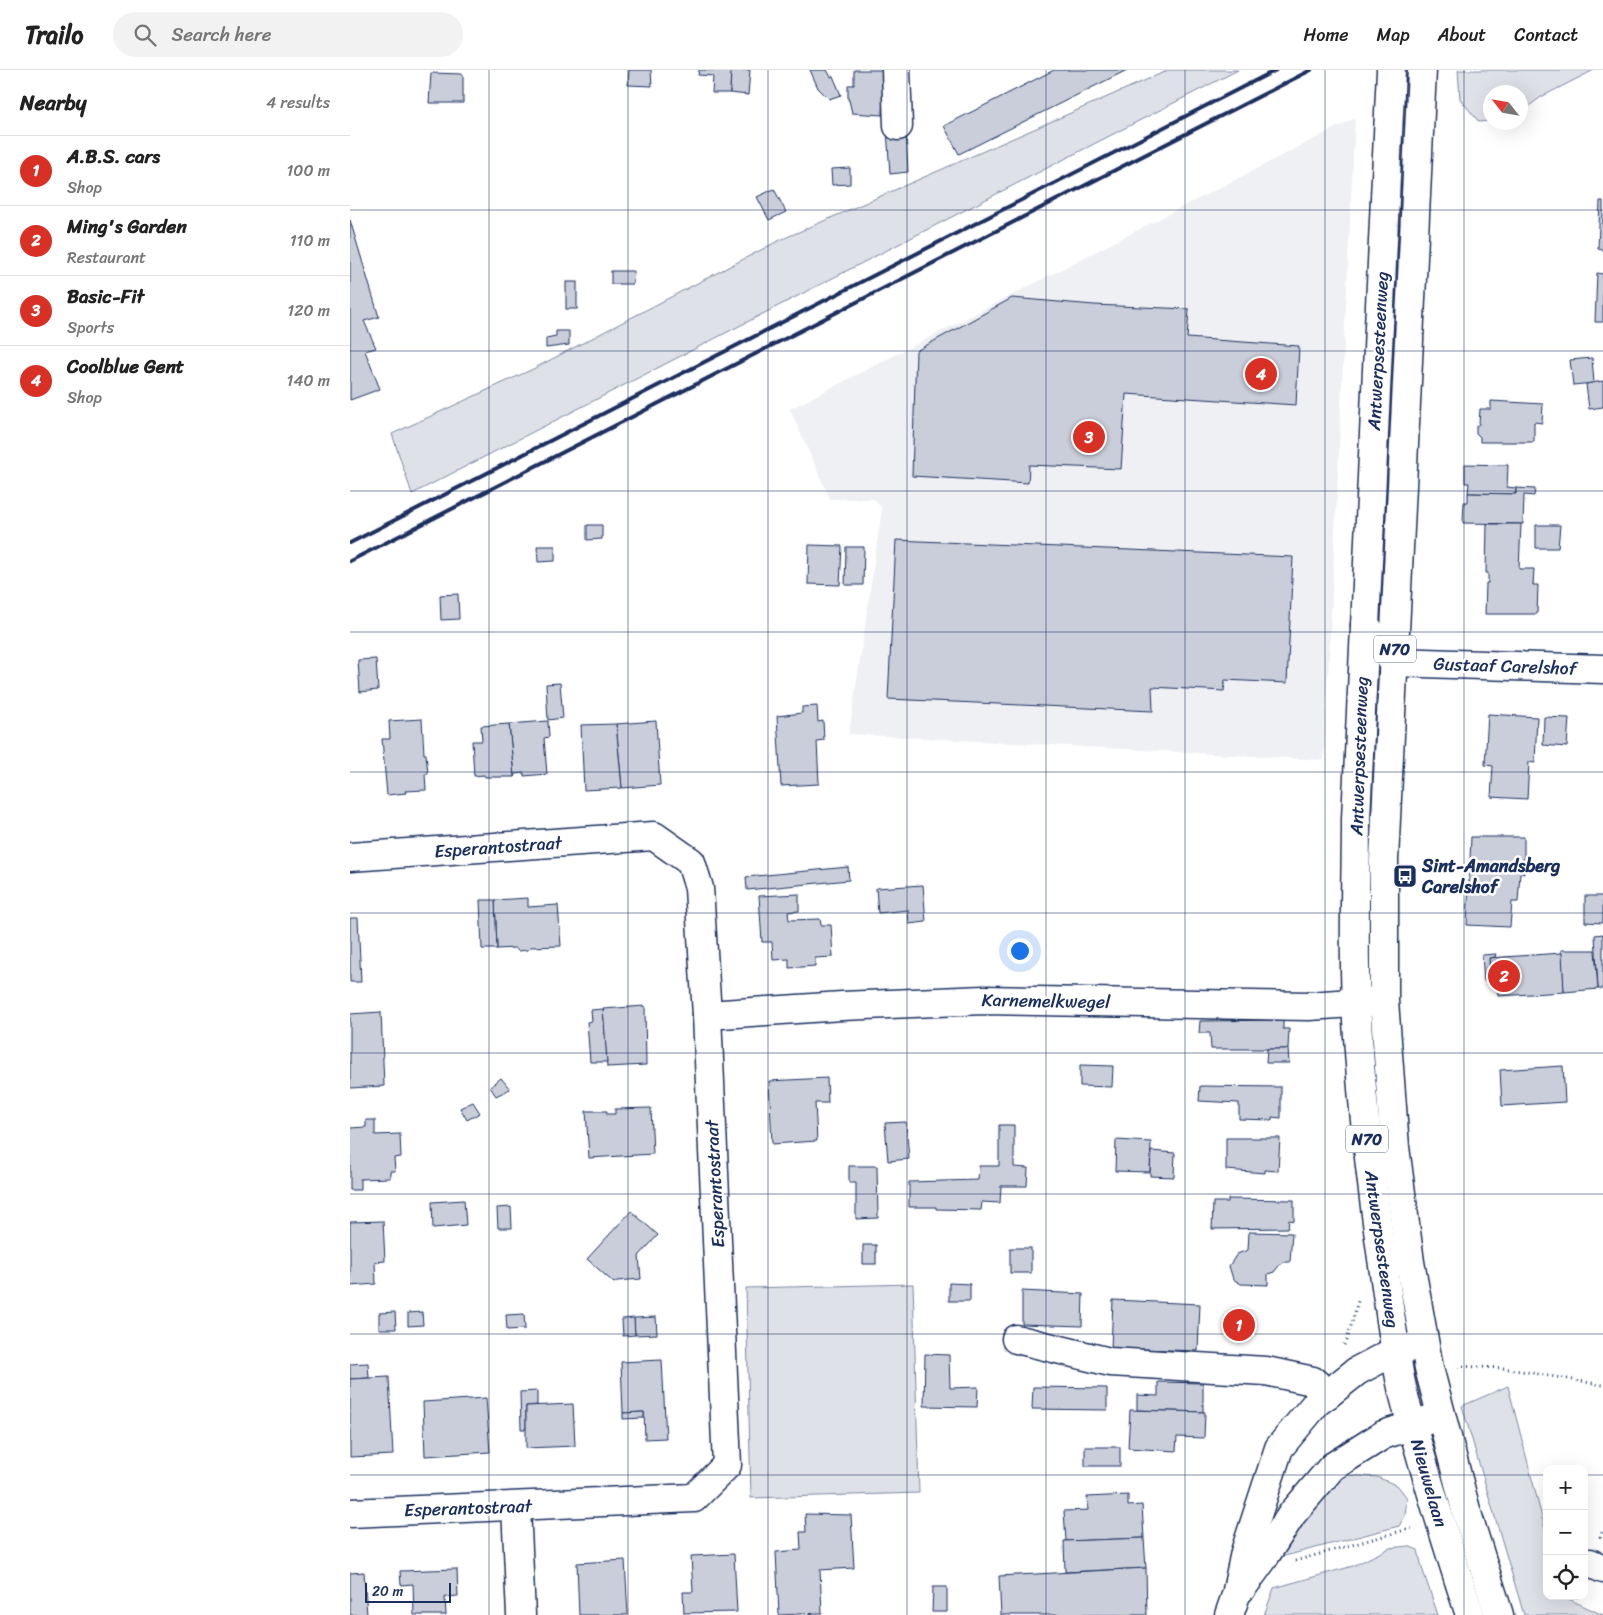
<!DOCTYPE html>
<html lang="en">
<head>
<meta charset="utf-8">
<style>
  body { margin:0; font-family:Sriracha,sans-serif; background:#f2f2f2; color:#222 }
  .controls { position:absolute; right:15px; bottom:15px; display:grid; overflow:hidden; border-radius:10px; box-shadow:0 5px 20px #0002 }
  .controls button { width:45px; height:45px; display:grid; place-items:center; padding:0; border:0; border-bottom:1px solid #e0e0e0; background:#fff; color:#222; font:25px sans-serif }
  .compass { position:absolute; left:1133px; top:15px; width:45px; height:45px; border-radius:50%; background:#fff; box-shadow:0 5px 20px #0002; rotate:301deg }
  .scale { position:absolute; left:15px; bottom:12px; width:86px; box-sizing:border-box; padding-left:5px; border:2px solid #1b2f5e; border-top:0; font-size:14px; line-height:18px; white-space:nowrap; color:#1b2f5e; -webkit-text-stroke:4px #fff; paint-order:stroke }
  .you { position:absolute; left:669px; top:880px; width:18px; height:18px; margin:-12px; border:4px solid #fff; border-radius:50%; background:#1a73e8; box-shadow:0 0 0 8px #1a73e833 }
  .badge { display:grid; place-items:center; width:32px; height:32px; border-radius:50%; background:#d93025; color:#fff; font-size:16px; font-weight:700 }
  .pin { position:absolute; translate:-50% -50%; border:2px solid #fff; box-shadow:0 1px 5px #0006 }
  .list { margin:0; padding:0; list-style:none }
  h2 { display:flex; justify-content:space-between; align-items:center; height:65px; margin:0; padding:0 20px; font-size:21px }
  h2 small { font-size:16px; font-weight:400; color:#767676 }
  .list li { display:grid; grid-template-columns:32px 1fr auto; gap:15px; align-items:center; box-sizing:border-box; height:70px; padding:0 20px; border-top:1px solid #e0e0e0 }
  .list b { display:block; font-size:19px; white-space:nowrap }
  .list p { margin:0; font-size:16px; white-space:nowrap; color:#767676 }
  .list em { font-size:16px; font-style:normal; color:#767676 }
  .icon { flex:none; width:28px; height:28px; fill:none; stroke:currentColor; stroke-width:2; stroke-linecap:round; stroke-linejoin:round }
  .map { position:relative; flex:none; width:1253px; height:1545px; overflow:hidden }
  header { display:flex; align-items:center; gap:30px; box-sizing:border-box; height:70px; padding:0 25px; background:#fff; border-bottom:1px solid #e0e0e0 }
  header strong { font-size:24px }
  nav { display:flex; gap:28px; margin-inline-start:auto; font-size:18px }
  .search { width:350px; height:45px; background:#f2f2f2; display:flex; align-items:center; gap:12px; box-sizing:border-box; padding:0 18px; border-radius:28px; color:#767676; font-size:19px }
  main { display:flex }
  aside { flex:1; background:#fff }
  .map>svg:first-child { display:block }
</style>
</head>
<body>
<header>
<strong>Trailo</strong>
<div class="search"><svg class="icon" aria-label="search" viewBox="0 0 24 24"><circle cx="10" cy="10" r="6"/><path d="M15 15l6 6"/></svg>Search here</div>
<nav><a>Home</a><a>Map</a><a>About</a><a>Contact</a></nav>
</header>
<main>
<aside>
<h2>Nearby<small>4 results</small></h2>
<ul class="list">
<li><span class="badge">1</span><div><b>A.B.S. cars</b><p>Shop</p></div><em>100 m</em></li>
<li><span class="badge">2</span><div><b>Ming's Garden</b><p>Restaurant</p></div><em>110 m</em></li>
<li><span class="badge">3</span><div><b>Basic-Fit</b><p>Sports</p></div><em>120 m</em></li>
<li><span class="badge">4</span><div><b>Coolblue Gent</b><p>Shop</p></div><em>140 m</em></li>
</ul>
</aside>
<div class="map">
<svg width="1253" height="1545" viewBox="0 0 1253 1545">
  <rect width="100%" height="100%" fill="#fff"/>
  <filter id="ink" filterUnits="userSpaceOnUse"><feTurbulence type="fractalNoise" baseFrequency=".02" numOctaves="2"/><feDisplacementMap in="SourceGraphic" scale="10" xChannelSelector="R" yChannelSelector="G"/><feConvolveMatrix kernelMatrix="1 2 1 2 8 2 1 2 1" color-interpolation-filters="sRGB"/></filter>
  <g filter="url(#ink)">
    <!-- built -->
    <polygon fill="#eff0f4" points="1005,48 974,690 499,664 532,439 524,429 480,429 440,339"/>
    <!-- green -->
    <g fill="#dee1e7" stroke="#7c88a2">
      <polygon points="819,0 888,0 62,424 42,364 183,299 428,171"/>
      <polygon points="1108,0 1244,0 1191,27 1171,42 1170,22 1140,22 1140,51 1129,52 1110,29"/>
      <polygon points="563,1214 569,1423 401,1428 396,1218"/>
      <polygon points="1158,1316 1197,1467 1197,1526 1212,1526 1253,1545 1174,1545 1112,1336"/>
      <polygon points="997,1405 1027,1407 1048,1416 1057,1428 1055,1446 1049,1456 931,1487 970,1424"/>
      <polygon points="1058,1476 1068,1480 1072,1498 1088,1545 914,1545 924,1518 1003,1496 1040,1478"/>
    </g>
    <!-- building -->
    <g fill="#caceda" stroke="#1b2f5e">
      <polygon points="279,0 301,0 302,16 278,15"/>
      <polygon points="349,0 381,0 380,23 362,23 363,6 348,5"/>
      <polygon points="381,0 400,0 398,25 380,23"/>
      <polygon points="460,0 477,0 481,7 483,6 491,25 479,29 468,18"/>
      <polygon points="504,0 534,0 532,45 502,43 499,30 498,30 498,15 504,15"/>
      <polygon points="704,0 777,0 609,84 594,56"/>
      <polygon points="81,3 113,4 113,33 79,33"/>
      <polygon points="556,59 558,102 540,104 537,60"/>
      <polygon points="500,98 500,114 482,115 481,99"/>
      <polygon points="424,119 436,142 419,150 407,127"/>
      <polygon points="1250,131 1253,131 1253,180 1248,179"/>
      <polygon points="0,150 29,247 14,251 26,278 15,281 30,319 0,330"/>
      <polygon points="261,201 284,201 283,214 261,214"/>
      <polygon points="1247,203 1253,204 1253,252 1245,252"/>
      <rect x="216" y="212" width="11" height="27"/>
      <polygon points="662,228 744,235 839,239 837,268 949,276 946,335 776,324 771,399 679,395 678,413 562,406 566,281"/>
      <polygon points="206,261 219,261 219,275 196,278 196,268 206,266"/>
      <polygon points="1242,288 1244,313 1223,315 1220,290"/>
      <polygon points="1253,311 1253,337 1239,339 1236,314"/>
      <polygon points="1141,331 1193,334 1192,353 1184,352 1184,372 1130,372 1130,367 1126,363 1126,356 1129,354 1130,339 1141,339"/>
      <polygon points="1115,394 1158,395 1157,417 1166,418 1166,424 1118,423 1119,413 1115,413"/>
      <polygon points="1166,418 1185,419 1184,426 1174,425 1173,454 1113,453 1114,432 1118,432 1118,423 1166,424"/>
      <polygon points="1137,454 1171,454 1169,499 1184,499 1183,515 1188,515 1187,544 1135,544 1136,513 1138,513 1138,503 1136,503"/>
      <polygon points="237,455 252,455 252,469 237,470"/>
      <polygon points="1186,455 1210,455 1208,478 1186,478"/>
      <polygon points="546,470 943,487 937,613 875,610 874,621 802,617 803,641 538,629"/>
      <polygon points="459,475 492,476 490,515 458,514"/>
      <polygon points="187,476 205,476 205,491 188,492"/>
      <polygon points="496,477 514,477 513,515 495,515"/>
      <polygon points="108,524 109,549 91,550 90,525"/>
      <polygon points="26,589 28,620 10,622 8,590"/>
      <polygon points="210,613 213,648 198,650 196,614"/>
      <polygon points="467,636 468,652 473,651 474,670 467,671 469,714 431,716 427,646 452,643 452,637"/>
      <polygon points="1138,644 1187,647 1185,693 1179,692 1177,729 1141,727 1143,696 1135,695"/>
      <polygon points="1194,647 1219,648 1217,677 1193,675"/>
      <polygon points="72,649 74,684 76,684 78,704 75,704 76,720 55,721 56,723 37,725 32,669 40,669 39,651"/>
      <polygon points="198,651 199,667 194,668 197,704 174,706 174,703 165,704 164,707 159,654"/>
      <polygon points="306,651 310,715 272,718 266,654"/>
      <polygon points="159,654 164,707 135,707 134,705 124,706 122,671 132,671 131,656"/>
      <polygon points="266,654 272,718 234,720 231,655"/>
      <polygon points="1121,767 1174,767 1174,804 1170,803 1168,832 1162,832 1160,857 1117,855"/>
      <polygon points="498,797 499,810 397,820 396,807"/>
      <polygon points="573,815 576,852 559,854 558,840 528,843 526,818"/>
      <polygon points="449,824 449,841 438,842 439,850 470,849 471,855 481,855 483,887 465,888 465,896 439,898 439,889 423,890 422,872 412,872 409,826"/>
      <polygon points="1235,826 1253,826 1253,853 1235,852"/>
      <polygon points="178,828 178,837 208,835 211,876 180,877 177,880 168,881 165,878 147,879 145,830"/>
      <polygon points="130,830 145,830 147,879 132,879"/>
      <polygon points="0,848 8,848 11,912 0,912"/>
      <polygon points="1253,864 1253,919 1248,919 1245,865"/>
      <polygon points="1211,880 1245,880 1248,919 1214,922"/>
      <polygon points="1212,883 1214,922 1148,926 1147,906 1140,907 1139,888"/>
      <polygon points="1146,884 1145,887 1139,888 1140,907 1147,906 1148,910 1134,911 1132,885"/>
      <polygon points="295,936 296,995 257,997 253,939"/>
      <polygon points="253,939 257,992 240,992 237,952 242,951 241,940"/>
      <polygon points="31,942 34,1016 0,1018 0,944"/>
      <polygon points="933,950 933,959 939,959 938,979 861,979 860,963 849,963 850,951"/>
      <polygon points="917,979 938,979 939,993 916,993"/>
      <polygon points="730,995 763,996 762,1017 730,1016"/>
      <polygon points="1213,996 1215,1032 1152,1036 1150,1000"/>
      <polygon points="151,1008 160,1019 146,1026 140,1017"/>
      <polygon points="477,1008 478,1033 465,1033 467,1071 422,1074 419,1011"/>
      <polygon points="850,1016 931,1017 931,1048 922,1047 922,1050 889,1049 889,1033 849,1031"/>
      <polygon points="123,1032 130,1043 117,1050 110,1038"/>
      <polygon points="301,1038 303,1084 239,1088 236,1041 257,1041 257,1044 265,1044 265,1039"/>
      <polygon points="16,1050 25,1050 25,1065 50,1064 51,1087 44,1088 45,1101 40,1101 40,1108 10,1109 10,1120 0,1120 0,1058 16,1057"/>
      <polygon points="556,1052 559,1089 538,1091 535,1053"/>
      <polygon points="649,1055 664,1055 664,1097 678,1098 677,1116 651,1116 650,1133 632,1132 631,1140 586,1139 586,1137 559,1137 559,1112 628,1110 629,1096 649,1096"/>
      <polygon points="876,1068 930,1068 928,1101 915,1100 915,1103 876,1100"/>
      <polygon points="766,1070 801,1072 800,1102 765,1101"/>
      <polygon points="801,1081 825,1083 824,1107 800,1106"/>
      <polygon points="499,1096 527,1096 528,1148 506,1149 506,1113 499,1113"/>
      <polygon points="878,1129 944,1130 944,1151 939,1150 938,1158 862,1159 863,1132 878,1132"/>
      <polygon points="114,1130 116,1155 83,1158 82,1132"/>
      <polygon points="161,1137 162,1158 148,1158 147,1138"/>
      <polygon points="281,1141 308,1165 289,1186 291,1209 267,1211 264,1213 237,1189"/>
      <polygon points="33,1151 35,1191 25,1192 26,1214 0,1216 0,1152"/>
      <polygon points="899,1162 942,1163 940,1192 932,1192 924,1202 918,1204 918,1215 891,1214 883,1209 879,1196 887,1184 898,1180"/>
      <rect x="513" y="1175" width="13" height="19"/>
      <rect x="660" y="1178" width="21" height="25"/>
      <polygon points="599,1213 620,1214 620,1231 599,1231"/>
      <polygon points="672,1221 733,1224 732,1256 672,1254"/>
      <polygon points="763,1230 850,1234 848,1281 761,1278"/>
      <polygon points="45,1242 46,1259 29,1259 29,1243"/>
      <polygon points="72,1242 73,1255 58,1256 58,1243"/>
      <polygon points="174,1244 175,1259 157,1260 156,1245"/>
      <polygon points="306,1247 307,1264 285,1265 284,1248"/>
      <polygon points="284,1248 285,1265 273,1266 272,1249"/>
      <polygon points="575,1284 599,1285 600,1318 628,1317 627,1337 574,1336"/>
      <polygon points="312,1290 316,1368 295,1369 294,1342 273,1343 271,1292"/>
      <polygon points="18,1293 19,1308 0,1309 0,1294"/>
      <polygon points="39,1307 43,1385 0,1387 0,1309"/>
      <polygon points="808,1312 853,1313 853,1342 787,1340 787,1325 808,1326"/>
      <polygon points="683,1317 757,1318 757,1340 682,1339"/>
      <polygon points="187,1321 187,1335 176,1336 176,1359 171,1359 170,1322"/>
      <polygon points="136,1328 140,1382 75,1386 73,1332"/>
      <polygon points="223,1334 225,1376 176,1378 176,1336"/>
      <polygon points="780,1340 855,1342 854,1368 827,1367 826,1381 778,1378"/>
      <polygon points="294,1342 294,1348 273,1349 273,1343"/>
      <rect x="735" y="1377" width="35" height="19"/>
      <polygon points="778,1425 778,1436 792,1435 794,1468 716,1471 714,1441 738,1440 737,1427"/>
      <polygon points="455,1444 501,1445 504,1498 470,1500 472,1543 429,1545 426,1482 451,1480 450,1462 456,1462"/>
      <polygon points="794,1468 796,1498 715,1502 714,1471"/>
      <polygon points="384,1484 387,1542 334,1543 333,1522 343,1522 341,1486"/>
      <polygon points="275,1490 278,1545 229,1545 227,1493"/>
      <polygon points="796,1498 797,1545 651,1545 649,1506"/>
      <polygon points="107,1499 108,1526 95,1527 96,1545 64,1545 63,1514 51,1515 50,1501"/>
      <polygon points="14,1502 17,1545 0,1545 0,1503"/>
      <polygon points="583,1517 597,1517 597,1542 582,1542"/>
    </g>
    <g fill="none" stroke-linecap="round" stroke-linejoin="round">
      <!-- minor casing -->
      <g stroke="#1b2f5e" stroke-width="31">
        <g id="minor">
          <polyline points="546,0 548,56"/>
          <polyline points="1015,555 1044,592 1253,599"/>
          <polyline points="0,787 304,766 341,792 349,818 357,945 377,1395 344,1428 0,1443"/>
          <polyline points="357,945 492,936 634,930 959,936 1030,931"/>
          <polyline points="666,1269 760,1292 916,1301 963,1311 978,1324"/>
          <polyline points="166,1437 171,1545"/>
          <polyline points="1240,1493 1253,1499"/>
        </g>
      </g>
      <!-- major casing -->
      <g stroke="#1b2f5e" stroke-width="31">
        <g id="major">
          <path d="M 1041,0 L 1006,749 C 1006,810 1003,871 1006,932 C 1012,1057 1030,1180 1049,1303 C 1054,1332 1064,1361 1072,1390 C 1087,1442 1103,1493 1120,1545"/>
          <polyline points="1072,0 1034,790 1034,931 1045,1077 1060,1192 1079,1298 1116,1440 1149,1545"/>
          <polyline points="892,1518 913,1489 942,1444 982,1397 1033,1365 1078,1350"/>
          <polyline points="879,1545 886,1525 895,1482 929,1378 967,1332 978,1324 1007,1301 1047,1280 1063,1277"/>
        </g>
      </g>
      <!-- path -->
      <g stroke="#1b2f5e" stroke-width="3" stroke-dasharray="1 4" stroke-linecap="butt">
        <polyline points="994,1275 997,1270 1008,1231"/>
        <polyline points="1108,1296 1153,1298 1253,1315"/>
        <polyline points="1250,1468 1253,1460"/>
        <polyline points="945,1491 1062,1458"/>
      </g>
      <!-- minor -->
      <use href="#minor" stroke="#fff" stroke-width="28"/>
      <!-- major -->
      <use href="#major" stroke="#fff" stroke-width="28"/>
      <!-- rail -->
      <g stroke="#1b2f5e" stroke-width="4">
        <polyline points="0,473 926,0"/>
        <polyline points="0,491 961,0"/>
      </g>
    </g>
  </g>
  <!-- grid -->
  <path fill="none" stroke="#1b2f5e" stroke-width="1" stroke-opacity="0.55" d="M 139,0 L 139,1545M 278,0 L 278,1545M 418,0 L 418,1545M 557,0 L 557,1545M 696,0 L 696,1545M 835,0 L 835,1545M 975,0 L 975,1545M 1114,0 L 1114,1545M 0,140 L 1253,140M 0,281 L 1253,281M 0,421 L 1253,421M 0,562 L 1253,562M 0,702 L 1253,702M 0,843 L 1253,843M 0,983 L 1253,983M 0,1124 L 1253,1124M 0,1264 L 1253,1264M 0,1405 L 1197,1405M 1234,1405 L 1253,1405"/>
  <!-- icons -->
  <defs>
    <g id="bus-square" transform="scale(1.25)"><rect x="-9" y="-9" width="18" height="18" rx="4" fill="#1b2f5e" stroke="#fff"/><path d="M-5-6H5V4H4V6H2V4H-2V6H-4V4H-5ZM-3.5-4V0h7V-4ZM-3.5 1.2v1.5H-2V1.2ZM2 1.2v1.5H3.5V1.2Z" fill="#fff"/></g>
  </defs>
  <g fill-rule="evenodd">
    <use href="#bus-square" x="1055" y="806"/>
  </g>
  <g text-anchor="middle" dominant-baseline="central" stroke-width="5" stroke-linejoin="round" paint-order="stroke">
    <!-- shield labels -->
    <g fill="#fff" stroke="#5f6d8e" stroke-width="1">
      <rect x="1024" y="565.5" width="42" height="27" rx="4"/>
      <rect x="996" y="1055.5" width="42" height="27" rx="4"/>
    </g>
    <g font-size="16" font-weight="bold" fill="#1b2f5e">
      <text x="1045" y="579">N70</text>
      <text x="1017" y="1069">N70</text>
    </g>
    <!-- street labels -->
    <g font-size="18" fill="#1b2f5e" stroke="#fff">
      <text transform="translate(1028 281) rotate(-87)">Antwerpsesteenweg</text>
      <text transform="translate(1155 596) rotate(2)">Gustaaf Carelshof</text>
      <text transform="translate(1009 686) rotate(-88)">Antwerpsesteenweg</text>
      <text transform="translate(148 777) rotate(-4)">Esperantostraat</text>
      <text transform="translate(696 931) rotate(1)">Karnemelkwegel</text>
      <text transform="translate(365 1114) rotate(-93)">Esperantostraat</text>
      <text transform="translate(1032 1179) rotate(82)">Antwerpsesteenweg</text>
      <text transform="translate(1079 1413) rotate(74)">Nieuwelaan</text>
      <text transform="translate(118 1438) rotate(-2)">Esperantostraat</text>
    </g>
    <!-- poi labels -->
    <g font-size="18" font-weight="bold" fill="#1b2f5e" stroke="#fff" text-anchor="start">
      <text x="1072" y="796">Sint-Amandsberg<tspan x="1072" dy="21">Carelshof</tspan></text>
    </g>
  </g>
</svg>
<div class="controls">
<button>+</button>
<button>−</button>
<button><svg class="icon" aria-label="locate" viewBox="0 0 24 24"><circle cx="12" cy="12" r="6"/><path d="M12 2v4M12 18v4M2 12h4M18 12h4"/></svg></button>
</div>
<svg class="compass" viewBox="-18 -18 36 36"><path d="M0-13l5 13h-10z" fill="#e53935"/><path d="M0 13l5-13h-10z" fill="#767676"/></svg>
<div class="scale">20 m</div>
<div class="you"></div>
<div class="pin badge" style="left:889px;top:1255px">1</div>
<div class="pin badge" style="left:1154px;top:906px">2</div>
<div class="pin badge" style="left:739px;top:367px">3</div>
<div class="pin badge" style="left:911px;top:304px">4</div>
</div>
</main>
</body>
</html>
